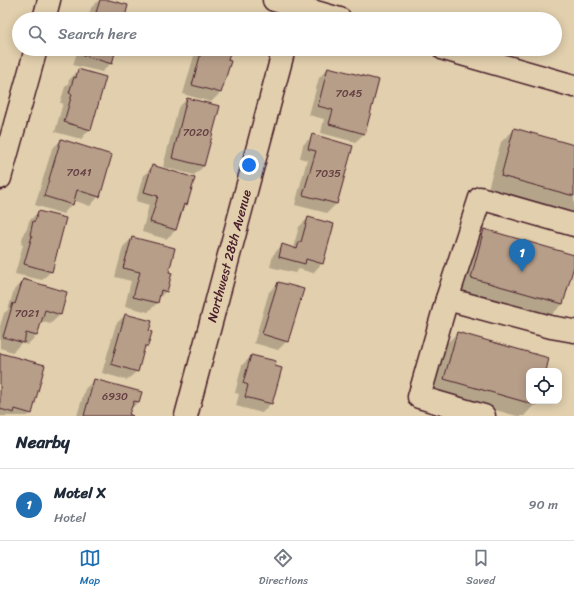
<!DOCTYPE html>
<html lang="en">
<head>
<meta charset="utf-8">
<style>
  body { margin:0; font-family:Sriracha,sans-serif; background:#f6f6f7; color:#1f2937 }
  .controls { position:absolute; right:12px; bottom:12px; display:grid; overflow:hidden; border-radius:8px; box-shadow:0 2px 10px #0003 }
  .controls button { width:36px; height:36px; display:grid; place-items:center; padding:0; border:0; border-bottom:1px solid #e0e1e3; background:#fff; color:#1f2937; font:20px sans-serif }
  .you { position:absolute; left:249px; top:165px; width:14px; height:14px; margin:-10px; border:3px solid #fff; border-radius:50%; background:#1a73e8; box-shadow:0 0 0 6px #1a73e833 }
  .badge { display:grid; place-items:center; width:26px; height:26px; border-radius:50%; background:#1f6fb2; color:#fff; font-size:13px; font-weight:700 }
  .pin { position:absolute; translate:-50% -33px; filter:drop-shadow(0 1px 2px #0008) }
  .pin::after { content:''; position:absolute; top:21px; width:14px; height:12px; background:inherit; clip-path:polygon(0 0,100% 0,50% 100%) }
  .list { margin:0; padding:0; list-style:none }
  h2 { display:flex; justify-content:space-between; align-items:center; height:52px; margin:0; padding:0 16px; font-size:17px }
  h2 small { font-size:13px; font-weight:400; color:#747a83 }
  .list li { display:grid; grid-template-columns:26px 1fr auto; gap:12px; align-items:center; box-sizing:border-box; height:72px; padding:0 16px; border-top:1px solid #e0e1e3 }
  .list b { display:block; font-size:15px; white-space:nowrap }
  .list p { margin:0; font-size:13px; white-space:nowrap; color:#747a83 }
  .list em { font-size:13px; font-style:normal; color:#747a83 }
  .icon { flex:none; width:22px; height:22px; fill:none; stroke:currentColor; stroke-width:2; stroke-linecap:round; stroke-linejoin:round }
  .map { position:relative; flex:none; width:574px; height:416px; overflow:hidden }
  .search { position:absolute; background:#fff; box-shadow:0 2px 10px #0003; left:12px; right:12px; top:12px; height:44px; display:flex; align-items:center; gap:10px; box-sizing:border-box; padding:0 14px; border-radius:22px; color:#747a83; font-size:15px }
  .sheet { height:124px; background:#fff }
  nav { display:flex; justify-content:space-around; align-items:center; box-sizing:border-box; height:56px; border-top:1px solid #e0e1e3; background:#fff; font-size:11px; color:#747a83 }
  nav a { display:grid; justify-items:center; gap:2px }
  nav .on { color:#1f6fb2 }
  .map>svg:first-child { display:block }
</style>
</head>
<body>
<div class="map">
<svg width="574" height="416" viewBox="0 0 574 416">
  <rect width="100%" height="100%" fill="#e1cfad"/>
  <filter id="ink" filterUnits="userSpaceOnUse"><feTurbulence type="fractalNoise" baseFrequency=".025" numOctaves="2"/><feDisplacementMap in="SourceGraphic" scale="8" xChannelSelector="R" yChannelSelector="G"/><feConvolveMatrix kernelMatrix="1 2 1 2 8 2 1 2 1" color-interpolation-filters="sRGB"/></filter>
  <g filter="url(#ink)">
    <!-- shadow -->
    <g fill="#0003">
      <polygon points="99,0 105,0 123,18 127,19 88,19 91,8"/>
      <polygon points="78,49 115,49 111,63 102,72 73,65"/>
      <polygon points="196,49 230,49 226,61 230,62 220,93 211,102 183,94"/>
      <polygon points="328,68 365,133 355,142 321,133 324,119 309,115 319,78"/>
      <polygon points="79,70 90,129 81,139 55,132 63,103 60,103 65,87 68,84 69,80"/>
      <polygon points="187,99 204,166 194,175 163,167 178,108"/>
      <polygon points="515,129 574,146 574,213 488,189 501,142"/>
      <polygon points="313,135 352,146 336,204 327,213 295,205 307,160 300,158 303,145"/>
      <polygon points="61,140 99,196 90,206 73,200 72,204 63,214 35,205 52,149"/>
      <polygon points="153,166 186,205 182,210 176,230 166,239 142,232 149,205 136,201 143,176"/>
      <polygon points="38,212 51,271 42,280 15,274 23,245 21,244 24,232 27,229 29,221"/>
      <polygon points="308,218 322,263 313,273 299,269 295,273 270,267 273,255 282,245 293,248 299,227"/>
      <polygon points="485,231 574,256 574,263 563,304 549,317 458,291 472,244"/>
      <polygon points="132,238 168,273 166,291 158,299 157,303 148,312 125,306 131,281 115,277 123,247"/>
      <polygon points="23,280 60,315 50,324 41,321 36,336 27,345 21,343 13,352 0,348 0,326 4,313 8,310 14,290"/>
      <polygon points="278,283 287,341 278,350 254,343 269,292"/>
      <polygon points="125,315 148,332 147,346 143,350 137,371 127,380 102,373 116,324"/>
      <polygon points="457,333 544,371 529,371 529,401 536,401 535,404 524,416 517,416 431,392 444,346"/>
      <polygon points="0,354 31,413 28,416 0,416"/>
      <polygon points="252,356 271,403 262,413 236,406 239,394 235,393 242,365"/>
      <polygon points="94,380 138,402 130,410 128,415 132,416 77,416 85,389"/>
    </g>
    <!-- building -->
    <g fill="#b79e89" stroke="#4a1f2b">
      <polygon points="100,0 109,0 128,5 125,17 131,19 94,19"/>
      <polygon points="84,49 116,49 112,64 82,55"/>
      <polygon points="202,49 231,49 228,60 231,61 221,93 192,85"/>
      <polygon points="328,67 379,80 365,134 329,124 333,110 318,106"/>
      <polygon points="78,69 106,77 91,130 64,122 72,94 69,93 74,77 76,78"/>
      <polygon points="187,98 220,106 204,166 172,158"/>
      <polygon points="514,128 574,145 574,196 501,176"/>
      <polygon points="312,134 353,146 337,204 303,195 316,151 308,149"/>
      <polygon points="61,139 112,155 100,197 77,190 73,205 44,196"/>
      <polygon points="152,165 195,178 187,205 184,204 176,230 150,222 158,196 144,192"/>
      <polygon points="38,211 66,218 52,272 24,264 32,236 30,235 33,221 35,221"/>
      <polygon points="308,217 334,224 323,264 306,259 305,264 279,257 282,244 297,249 299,242 301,242"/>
      <polygon points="484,229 574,255 574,266 563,304 471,278"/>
      <polygon points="132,237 175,248 169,272 172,273 167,292 161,290 158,303 133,297 140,272 123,268"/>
      <polygon points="23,279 67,292 61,315 45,310 37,336 26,333 24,343 3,337 13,303 15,304"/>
      <polygon points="278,282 304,289 288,342 262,334"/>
      <polygon points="125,314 152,321 149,331 152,332 148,346 145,346 138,372 111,364"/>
      <polygon points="457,332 549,358 546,371 529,371 529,401 537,401 536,405 444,379"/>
      <polygon points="0,353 45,365 32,414 15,409 14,413 0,409"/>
      <polygon points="251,355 276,361 275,366 282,368 272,404 245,397 248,385 243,383"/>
      <polygon points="94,379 142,392 139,402 134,401 129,414 133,416 84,416"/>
    </g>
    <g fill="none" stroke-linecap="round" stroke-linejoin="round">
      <!-- minor casing -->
      <g stroke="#4a1f2b" stroke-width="25">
        <g id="minor">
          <polyline points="274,0 340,19"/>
          <polyline points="44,19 49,0"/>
          <polyline points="444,49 574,86"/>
          <polyline points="0,178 36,49"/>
          <polyline points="447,299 480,198 574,225"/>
          <polyline points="186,416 284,49"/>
          <polyline points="484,416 419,397 447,299 551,327 574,331"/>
        </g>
      </g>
      <!-- minor -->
      <use href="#minor" stroke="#e1cfad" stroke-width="22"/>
    </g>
  </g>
  <g text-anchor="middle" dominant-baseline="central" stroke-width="3" stroke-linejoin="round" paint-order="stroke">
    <!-- number labels -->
    <g font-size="11" fill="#653f42">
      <text x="349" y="93">7045</text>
      <text x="196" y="132">7020</text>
      <text x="79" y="172">7041</text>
      <text x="328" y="173">7035</text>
      <text x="27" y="313">7021</text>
      <text x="115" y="396">6930</text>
    </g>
    <!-- street labels -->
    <g font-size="13" fill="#4a1f2b" stroke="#e1cfad">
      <text transform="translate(229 256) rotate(-75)">Northwest 28th Avenue</text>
    </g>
  </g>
</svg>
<div class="controls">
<button><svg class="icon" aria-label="locate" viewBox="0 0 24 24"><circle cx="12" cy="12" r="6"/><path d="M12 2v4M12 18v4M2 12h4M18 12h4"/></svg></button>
</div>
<div class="you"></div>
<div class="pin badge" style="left:522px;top:272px">1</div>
<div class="search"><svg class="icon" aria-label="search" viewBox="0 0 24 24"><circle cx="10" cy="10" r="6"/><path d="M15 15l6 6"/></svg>Search here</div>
</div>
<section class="sheet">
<h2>Nearby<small></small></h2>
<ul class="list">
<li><span class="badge">1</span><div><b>Motel X</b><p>Hotel</p></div><em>90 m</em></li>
</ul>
</section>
<nav>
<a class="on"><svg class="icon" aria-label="map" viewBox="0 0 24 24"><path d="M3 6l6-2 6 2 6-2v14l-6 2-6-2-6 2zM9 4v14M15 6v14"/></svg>Map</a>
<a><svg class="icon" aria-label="directions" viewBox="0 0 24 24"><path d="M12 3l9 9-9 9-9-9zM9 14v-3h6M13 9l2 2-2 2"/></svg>Directions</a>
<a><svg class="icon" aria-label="saved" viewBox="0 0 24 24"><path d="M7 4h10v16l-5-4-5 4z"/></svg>Saved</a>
</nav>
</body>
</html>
